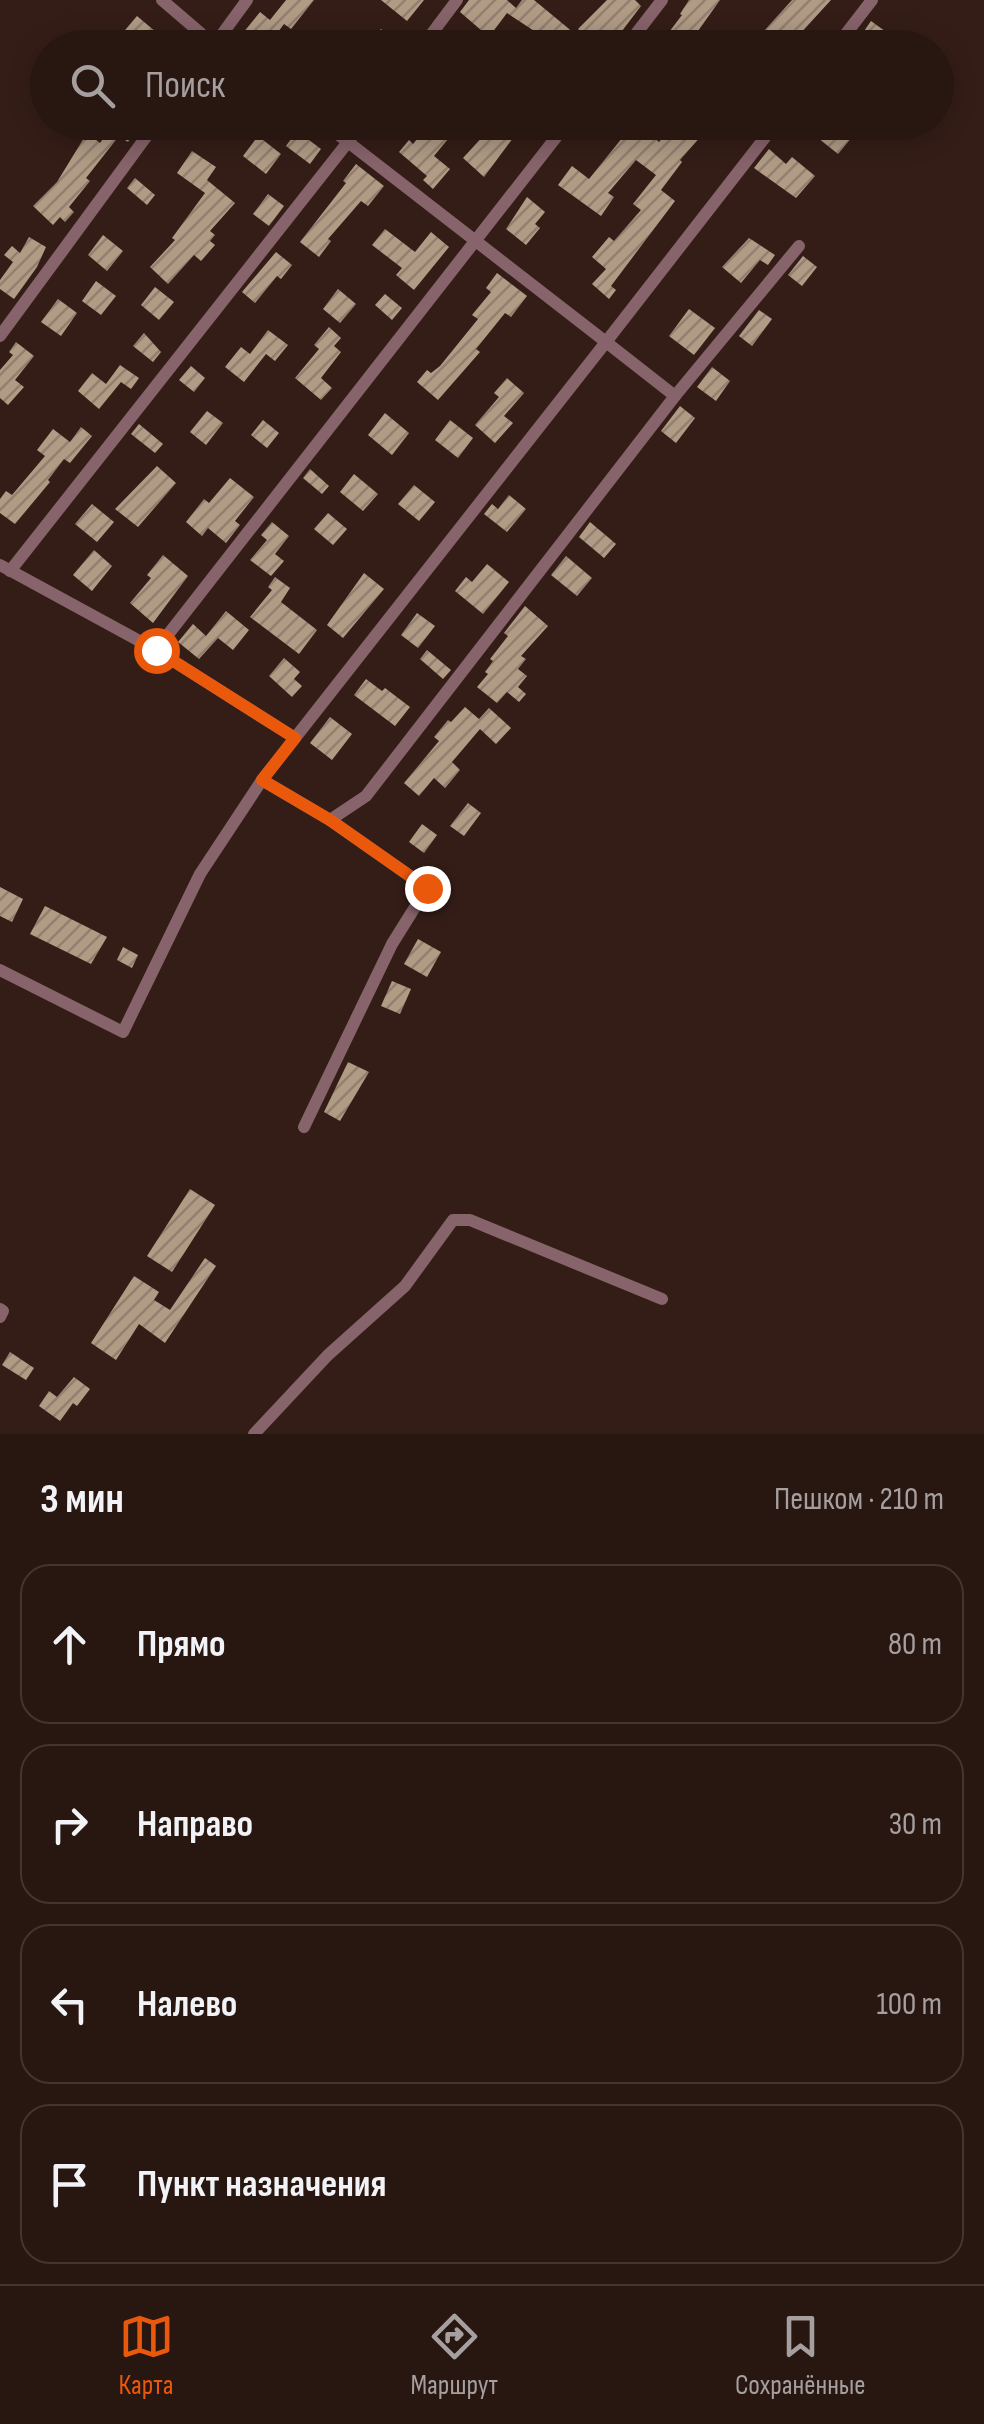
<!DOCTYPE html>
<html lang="ru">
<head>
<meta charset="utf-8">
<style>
  body { margin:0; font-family:"Sofia Sans Condensed",sans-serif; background:#34231f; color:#f1f3f6 }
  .stop { position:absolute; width:30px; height:30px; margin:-22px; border:8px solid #ea580c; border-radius:50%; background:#fff }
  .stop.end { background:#ea580c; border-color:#fff; box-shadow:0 2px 10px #0008 }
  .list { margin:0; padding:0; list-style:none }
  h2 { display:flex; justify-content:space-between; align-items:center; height:130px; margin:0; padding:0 40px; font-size:42px }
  h2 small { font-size:32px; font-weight:400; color:#a59f9f }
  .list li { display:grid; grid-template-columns:65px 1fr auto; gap:30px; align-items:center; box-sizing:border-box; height:160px; margin:0 20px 20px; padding:0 20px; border:2px solid #443531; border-radius:30px }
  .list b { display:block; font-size:38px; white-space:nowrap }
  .list em { font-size:32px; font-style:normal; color:#a59f9f }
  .icon { flex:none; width:55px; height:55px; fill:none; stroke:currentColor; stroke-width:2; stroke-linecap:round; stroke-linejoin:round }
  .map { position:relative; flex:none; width:984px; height:1434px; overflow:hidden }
  .search { position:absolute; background:#281611; box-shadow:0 5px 25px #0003; left:30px; right:30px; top:30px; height:110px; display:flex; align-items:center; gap:25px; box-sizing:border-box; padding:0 35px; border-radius:55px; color:#a59f9f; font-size:38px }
  .sheet { height:850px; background:#281611 }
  nav { display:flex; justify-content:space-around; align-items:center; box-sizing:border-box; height:140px; border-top:2px solid #443531; background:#281611; font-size:28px; color:#a59f9f }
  nav a { display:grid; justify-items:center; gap:5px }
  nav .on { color:#ea580c }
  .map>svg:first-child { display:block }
</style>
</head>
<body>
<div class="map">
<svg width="984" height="1434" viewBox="0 0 984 1434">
  <defs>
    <pattern id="building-hatch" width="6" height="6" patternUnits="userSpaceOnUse" patternTransform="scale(2.5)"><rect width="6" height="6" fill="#b19b85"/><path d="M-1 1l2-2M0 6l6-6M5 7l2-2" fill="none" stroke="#918070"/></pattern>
  </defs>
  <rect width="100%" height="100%" fill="#351d17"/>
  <!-- building -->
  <g fill="url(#building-hatch)">
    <polygon points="286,0 314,0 291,29 284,24 266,48 243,33 260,12 270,20"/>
    <polygon points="381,0 424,0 407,21"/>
    <polygon points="469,0 507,0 516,8 522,0 534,0 574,33 560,48 507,13 489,37 460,12"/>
    <polygon points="607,0 635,0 641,6 609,48 602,48 578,29"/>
    <polygon points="689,0 720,0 693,38 705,48 657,48 682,15 680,14"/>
    <polygon points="792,0 831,0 787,48 780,48 763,32"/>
    <polygon points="137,16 156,32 154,35 169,48 122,48 115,42"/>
    <polygon points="871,21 896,39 890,48 871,48 863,41 866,37 862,34"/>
    <polygon points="381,29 401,48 365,48"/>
    <polygon points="115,122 142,122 128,142 119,136 86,178 90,181 69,207 74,212 65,222 60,217 53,225 33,206 57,182 87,133 100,143"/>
    <polygon points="419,122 462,122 434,156 450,169 433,189 423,180 427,176 399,152 409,140 413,144 426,128"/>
    <polygon points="482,122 525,122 484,177 463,158 485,134 478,129"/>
    <polygon points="635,122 659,142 677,122 731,122 720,135 710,126 680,160 682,162 661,190 675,201 611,286 616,290 609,299 592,284 606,269 592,257 609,237 614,241 641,210 633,204 656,175 636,160 608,193 614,197 601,216 558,185 572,166 589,179"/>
    <polygon points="822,122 836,122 853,136 838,154 813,134"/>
    <polygon points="297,131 321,149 310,164 286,146"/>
    <polygon points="258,136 281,154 266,174 243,156"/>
    <polygon points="769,149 786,164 792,157 815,176 796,198 754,168"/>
    <polygon points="192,151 216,167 207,180 235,203 210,231 215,235 210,241 215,245 201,261 194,255 168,284 150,267 175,240 172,238 205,193 177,173"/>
    <polygon points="356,164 384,186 368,206 361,201 328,239 331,241 319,257 300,242 346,183 343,181"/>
    <polygon points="135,178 155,195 147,205 127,188"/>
    <polygon points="268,194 284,206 269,226 253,214"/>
    <polygon points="527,197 545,212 535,224 540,228 526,245 506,229"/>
    <polygon points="385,229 415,252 431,232 449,247 414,290 396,275 402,268 372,245"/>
    <polygon points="103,235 123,251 107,271 88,255"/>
    <polygon points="29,237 46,247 37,267 14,299 0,289 0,280 13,262 4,255 12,246 20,253"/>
    <polygon points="749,238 775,255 768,265 760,260 741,283 722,267"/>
    <polygon points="276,252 292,265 281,279 277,276 255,303 242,292"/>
    <polygon points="803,256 817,267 802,286 788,275"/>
    <polygon points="497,273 527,296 511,317 505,313 476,349 480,352 438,400 417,382 427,370 431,373 440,366 478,319 472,315 491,292 486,288"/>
    <polygon points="96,281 116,296 101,315 82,301"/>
    <polygon points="155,287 174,302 159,320 141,305"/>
    <polygon points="338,289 356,304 340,323 323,309"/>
    <polygon points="385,294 402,308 392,320 375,305"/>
    <polygon points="58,299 77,313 61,336 41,322"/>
    <polygon points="689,309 715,328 694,355 669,336"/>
    <polygon points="759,310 772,319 752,346 739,336"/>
    <polygon points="329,327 341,338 334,346 341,352 321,378 332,388 321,400 295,378 319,349 314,345"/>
    <polygon points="268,330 288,345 275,361 266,354 244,382 225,367 241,347 250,354"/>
    <polygon points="144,333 161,352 153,362 133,346"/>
    <polygon points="16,342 34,356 15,380 24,387 8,405 0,398 0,370 13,355 9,352"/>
    <polygon points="120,365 139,378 131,389 121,382 99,409 78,391 92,373 106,384"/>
    <polygon points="191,366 205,378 194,392 179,380"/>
    <polygon points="712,367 730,381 716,401 697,387"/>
    <polygon points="507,378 524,393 504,416 513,423 495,443 475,425 499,397 494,393"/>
    <polygon points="680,406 695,418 676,443 661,431"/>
    <polygon points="207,411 223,423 206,445 190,432"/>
    <polygon points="385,413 409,433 392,455 368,435"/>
    <polygon points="263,420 279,433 267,448 251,435"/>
    <polygon points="450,420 473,438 458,458 435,440"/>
    <polygon points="139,424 163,444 155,453 131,434"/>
    <polygon points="81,427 92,436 70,463 64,459 48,480 50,482 15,524 0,513 0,499 6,491 12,495 45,456 37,450 53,429 70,442"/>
    <polygon points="157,466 176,483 138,527 115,509"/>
    <polygon points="310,469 329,486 322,494 303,478"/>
    <polygon points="354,474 378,494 363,511 340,492"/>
    <polygon points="230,478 254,497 235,521 240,525 226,543 208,528 202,536 186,522 204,499 209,503"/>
    <polygon points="414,485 435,502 419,521 398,504"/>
    <polygon points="509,495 526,509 507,532 484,514 492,504 498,509"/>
    <polygon points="92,504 114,522 97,542 75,524"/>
    <polygon points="328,513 347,529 333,545 314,529"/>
    <polygon points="272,522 289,536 275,554 284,561 271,576 250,560 267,540 261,535"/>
    <polygon points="590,522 616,544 604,558 579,537"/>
    <polygon points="94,550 112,566 92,591 73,575"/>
    <polygon points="163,555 188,576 153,623 130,603 151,578 147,575"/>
    <polygon points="566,556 592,578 577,596 551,575"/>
    <polygon points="487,564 509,582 483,614 455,591 466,577 472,582"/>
    <polygon points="364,573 384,589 343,638 327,625"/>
    <polygon points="275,577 290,588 281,602 317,630 299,654 250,617 272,590 268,587"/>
    <polygon points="525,606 548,626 521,656 526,659 518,669 527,676 518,687 526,694 519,702 507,692 497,703 477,687 488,674 485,672 493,661 490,659 508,636 504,633"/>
    <polygon points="226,611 249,630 233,650 218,638 199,659 178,642 193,624 206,636"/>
    <polygon points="417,613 435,626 418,648 401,635"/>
    <polygon points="427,650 451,670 443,679 420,659"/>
    <polygon points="284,658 300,672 294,679 302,686 292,697 269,676"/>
    <polygon points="366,679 382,691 385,688 410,707 395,726 354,695"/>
    <polygon points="465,707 479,719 489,708 511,728 496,744 480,729 452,762 460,770 445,788 434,778 419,796 404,783 439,741 434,737 448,720 451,722"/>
    <polygon points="330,717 352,734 332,760 310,743"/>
    <polygon points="468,803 481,813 464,836 450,826"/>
    <polygon points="422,824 437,835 424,853 409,842"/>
    <polygon points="0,887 23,899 12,922 0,916"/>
    <polygon points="45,906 107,937 91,964 30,934"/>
    <polygon points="418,939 441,952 427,977 404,964"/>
    <polygon points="123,947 138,955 132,968 117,960"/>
    <polygon points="392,981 411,989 400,1014 381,1006"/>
    <polygon points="348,1062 369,1072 340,1121 324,1112"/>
    <polygon points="190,1189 215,1205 172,1272 147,1256"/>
    <polygon points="205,1258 216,1266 165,1343 139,1324 116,1360 91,1343 134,1276 159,1292 154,1300 170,1310"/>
    <polygon points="10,1352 34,1368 26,1380 2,1365"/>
    <polygon points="74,1377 90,1389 77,1406 73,1403 60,1421 39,1406 49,1391 57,1397"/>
  </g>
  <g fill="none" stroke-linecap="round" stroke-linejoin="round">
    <!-- street -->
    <g stroke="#87636b" stroke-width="12">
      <polyline points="162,0 218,48"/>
      <polyline points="212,48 247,0"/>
      <polyline points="421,48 457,0"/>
      <polyline points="625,48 662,0"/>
      <polyline points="835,48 872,0"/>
      <polyline points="363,122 348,142 606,342 777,122"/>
      <polyline points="0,336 157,122"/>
      <polyline points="0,565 156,650 568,122"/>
      <polyline points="10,571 348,142 321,122"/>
      <polyline points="156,650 295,738"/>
      <polyline points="330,820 262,780 606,342 675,396 799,246"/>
      <polyline points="0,970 123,1032 200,874 262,780"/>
      <polyline points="304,1127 392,944 427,888 330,820 366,796 675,396"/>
      <polyline points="0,1309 3,1311 0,1317"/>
      <polyline points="254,1434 328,1355 405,1286 453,1220 470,1220 662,1299"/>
    </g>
  </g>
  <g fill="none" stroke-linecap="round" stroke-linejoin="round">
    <!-- route -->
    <polyline stroke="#ea580c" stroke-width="12" points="156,650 295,738 262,780 330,820 427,888"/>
  </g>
</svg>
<div class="stop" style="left:156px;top:650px"></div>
<div class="stop end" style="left:427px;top:888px"></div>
<div class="search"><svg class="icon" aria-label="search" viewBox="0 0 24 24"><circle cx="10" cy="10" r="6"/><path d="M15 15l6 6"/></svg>Поиск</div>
</div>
<section class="sheet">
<h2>3 мин<small>Пешком · 210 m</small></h2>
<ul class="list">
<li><svg class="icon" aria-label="ahead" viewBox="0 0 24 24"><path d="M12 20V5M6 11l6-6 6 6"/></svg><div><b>Прямо</b></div><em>80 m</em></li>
<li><svg class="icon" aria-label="right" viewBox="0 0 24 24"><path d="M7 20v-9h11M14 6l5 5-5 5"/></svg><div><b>Направо</b></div><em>30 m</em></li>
<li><svg class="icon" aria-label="left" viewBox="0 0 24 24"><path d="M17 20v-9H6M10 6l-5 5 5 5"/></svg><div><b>Налево</b></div><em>100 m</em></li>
<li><svg class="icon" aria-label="arrive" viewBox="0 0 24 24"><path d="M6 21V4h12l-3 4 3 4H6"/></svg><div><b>Пункт назначения</b></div></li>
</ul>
</section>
<nav>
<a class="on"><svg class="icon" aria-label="map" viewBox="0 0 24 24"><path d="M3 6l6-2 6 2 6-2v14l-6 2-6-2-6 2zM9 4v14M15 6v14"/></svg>Карта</a>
<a><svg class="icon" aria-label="directions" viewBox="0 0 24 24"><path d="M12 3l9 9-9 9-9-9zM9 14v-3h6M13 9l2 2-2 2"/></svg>Маршрут</a>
<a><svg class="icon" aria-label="saved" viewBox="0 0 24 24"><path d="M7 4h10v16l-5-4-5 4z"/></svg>Сохранённые</a>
</nav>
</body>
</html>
